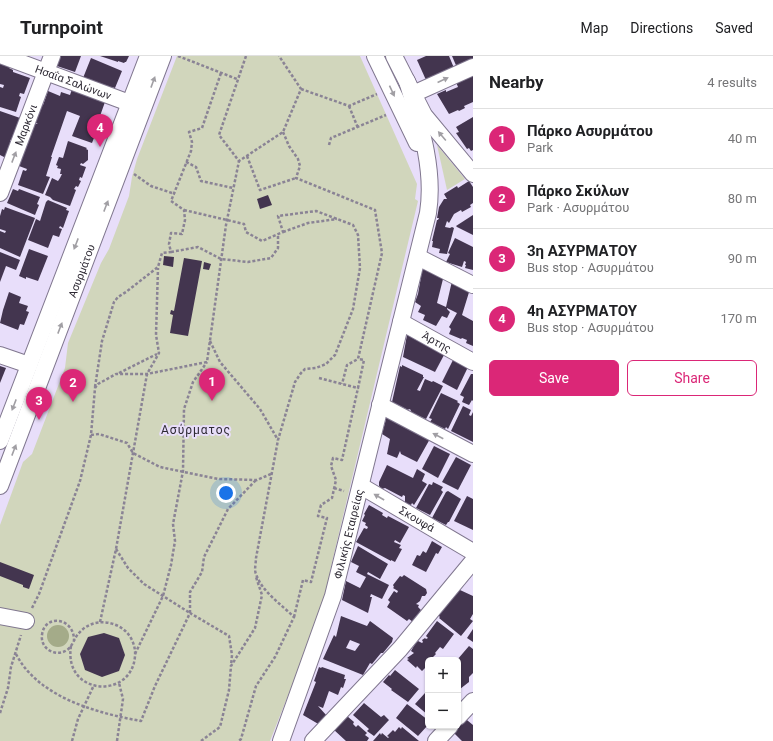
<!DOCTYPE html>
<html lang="en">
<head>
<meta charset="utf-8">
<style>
  body { margin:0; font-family:Roboto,sans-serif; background:#f6f6f6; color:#202124 }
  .controls { position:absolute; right:12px; bottom:12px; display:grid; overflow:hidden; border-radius:6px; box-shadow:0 1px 3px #0004 }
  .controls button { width:36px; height:36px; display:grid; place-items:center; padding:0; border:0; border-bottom:1px solid #e0e0e0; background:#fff; color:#202124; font:20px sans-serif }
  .you { position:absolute; left:226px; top:437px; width:14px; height:14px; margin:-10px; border:3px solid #fff; border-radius:50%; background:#1a73e8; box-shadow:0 0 0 6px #1a73e833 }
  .badge { display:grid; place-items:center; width:26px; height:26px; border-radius:50%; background:#db2777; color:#fff; font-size:13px; font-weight:700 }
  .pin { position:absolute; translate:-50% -33px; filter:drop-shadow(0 1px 2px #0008) }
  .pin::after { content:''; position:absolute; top:21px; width:14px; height:12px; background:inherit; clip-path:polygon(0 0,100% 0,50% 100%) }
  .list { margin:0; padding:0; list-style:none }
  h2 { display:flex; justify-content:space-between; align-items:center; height:52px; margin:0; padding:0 16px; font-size:17px }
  h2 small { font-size:13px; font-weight:400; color:#757577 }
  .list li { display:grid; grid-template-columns:26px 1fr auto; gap:12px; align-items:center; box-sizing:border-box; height:60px; padding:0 16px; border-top:1px solid #e0e0e0 }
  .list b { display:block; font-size:15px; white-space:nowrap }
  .list p { margin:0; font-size:13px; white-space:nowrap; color:#757577 }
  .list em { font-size:13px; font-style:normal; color:#757577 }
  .actions { display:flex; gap:8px; padding:12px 16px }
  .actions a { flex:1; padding:9px 0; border:1px solid #db2777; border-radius:6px; text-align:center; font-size:14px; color:#db2777 }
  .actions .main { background:#db2777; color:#fff }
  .map { position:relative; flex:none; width:473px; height:685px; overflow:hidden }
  header { display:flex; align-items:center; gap:24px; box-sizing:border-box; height:56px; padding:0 20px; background:#fff; border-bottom:1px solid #e0e0e0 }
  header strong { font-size:19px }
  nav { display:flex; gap:22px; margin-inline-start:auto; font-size:14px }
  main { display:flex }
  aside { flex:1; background:#fff }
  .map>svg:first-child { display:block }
</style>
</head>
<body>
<header>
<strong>Turnpoint</strong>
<nav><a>Map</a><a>Directions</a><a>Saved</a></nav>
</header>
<main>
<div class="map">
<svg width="473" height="685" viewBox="0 0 473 685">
  <rect width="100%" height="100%" fill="#e8defa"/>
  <!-- green -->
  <g fill="#d1d6bc">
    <polygon points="177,0 360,0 417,128 415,143 418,145 330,515 330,521 319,561 270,685 0,685 0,469 23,406 32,398 65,312 68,287 101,207 109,193 129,140 132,121 137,103"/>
    <polygon points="437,89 465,123 447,134"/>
  </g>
  <!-- forest -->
  <circle fill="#a4ab89" cx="58" cy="580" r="11"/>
  <!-- building -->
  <g fill="#43354f" fill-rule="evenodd">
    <polygon points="61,0 81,0 75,16 57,10"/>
    <polygon points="100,0 129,0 126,6 125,6 124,7 118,5 118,6"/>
    <polygon points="426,0 449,0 454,12 426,24 417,4"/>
    <polygon points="452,0 473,0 473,5 458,14"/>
    <polygon points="91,2 122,15 115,32 111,31 110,33 83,22"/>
    <polygon points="0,7 9,10 9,12 13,14 13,16 30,22 24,38 20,37 19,40 21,41 16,56 0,51 0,31 3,32 4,29 0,28"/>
    <polygon points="473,16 473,46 464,50 465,52 459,55 458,54 449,58 437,38 446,34 446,36 458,31 456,26"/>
    <polygon points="72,33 105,46 100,60 102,61 92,87 72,80 80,60 67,55 51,101 52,101 46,120 50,121 43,138 18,129 23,114 26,115 27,113 19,110 20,108 18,107 34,68 38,68 33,66 40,48 43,49 48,35 60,40 61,36 70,39"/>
    <polygon points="0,55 20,62 19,64 21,65 14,83 12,82 10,85 12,86 6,102 0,99"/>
    <polygon points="473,61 473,94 471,95 469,92 467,93 456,77 459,76 456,71"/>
    <polygon points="68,85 87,92 86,93 88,94 88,104 83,108 81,107 80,109 86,111 82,122 80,121 79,124 81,125 78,131 76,130 74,133 76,134 70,150 53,144 50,141 45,139 52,122 58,125 60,122 62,118 60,118 61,113 57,112 58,110 56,109 59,101 63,102"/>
    <polygon points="469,125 473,131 473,147 470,149 471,151 462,156 461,154 454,158 449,167 447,165 445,171 450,172 452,171 454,172 447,198 439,197 440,193 432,191 433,185 432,185 437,164 438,164 439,162 437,162 439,151 444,143 447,143 444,138 457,130 458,132"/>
    <polygon points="13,133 18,135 19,133 40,141 37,148 39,149 35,159 7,147"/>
    <polygon points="268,139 272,149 260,153 257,143"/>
    <polygon points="48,144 67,152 66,154 69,155 63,172 60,170 59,172 62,173 59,181 53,179 48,192 28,184 36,163 40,165 46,146"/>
    <polygon points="5,151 35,162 20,201 0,192 0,175 5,177 6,175 0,173 0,160 2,153 4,154"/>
    <polygon points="473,159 473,179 457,171 456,170"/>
    <polygon points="455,182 473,191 473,214 465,212 466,209 465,209 466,206 464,205 462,211 446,206 450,198 448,197"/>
    <polygon points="29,193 48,200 38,225 26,221 26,223 19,220"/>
    <polygon points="0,196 20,204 16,214 6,210 0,226"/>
    <polygon points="164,200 174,201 173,211 163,209"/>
    <polygon points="184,202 202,205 188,280 170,277 173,259 170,258 171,254 174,255"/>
    <polygon points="204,206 211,208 209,214 203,213"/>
    <polygon points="425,213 440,219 443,223 437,247 446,251 452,225 470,233 462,259 473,265 473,290 466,287 467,284 462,282 461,283 449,278 451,273 449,271 457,257 447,252 447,253 450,256 447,262 442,260 436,270 423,264 425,259 418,256 421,250 415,246 418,238 422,215"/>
    <polygon points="9,236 21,241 19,247 28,250 26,255 29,256 24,269 20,268 18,274 0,267 3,254"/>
    <polygon points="407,279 444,299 435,316 403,301"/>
    <polygon points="453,304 468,311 457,334 442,326"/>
    <polygon points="402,309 423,319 423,321 424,321 417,334 420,335 425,323 432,326 433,325 443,330 426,363 410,356 411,354 409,353 408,354 392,346 400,310 402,311"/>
    <polygon points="0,310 6,312 0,327"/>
    <polygon points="471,318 473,318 473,345 472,344 469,349 462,346 464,341 460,339"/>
    <polygon points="441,337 458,345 457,346 460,348 448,373 446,371 445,373 430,366 432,363 429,362"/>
    <polygon points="463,350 471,354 469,359 471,360 473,356 473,386 451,375"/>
    <polygon points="387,359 431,381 417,406 401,398 400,395 397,402 387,398 390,383 382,378"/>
    <polygon points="434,390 450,398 438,422 422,413"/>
    <polygon points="456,401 471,409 458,434 442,426"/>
    <polygon points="387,409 413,422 417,413 425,418 422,425 427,428 414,449 412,447 411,449 405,447 405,440 403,439 402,441 385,432 382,433 379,430 379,426"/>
    <polygon points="433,426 443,431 441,434 443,436 430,459 416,452 429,428 432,429"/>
    <polygon points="448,435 461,443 449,466 448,466 446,469 432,462 446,436"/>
    <polygon points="467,440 473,443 473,474 454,465"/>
    <polygon points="369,449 383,457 382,459 387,462 388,460 409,471 400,487 395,484 394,486 401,489 399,492 402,493 395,506 391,504 391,505 356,486 364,472 367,473 368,471 365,469 366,467 362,465 365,459 364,458"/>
    <polygon points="432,485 442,491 438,498 436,497 426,516 412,509 417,499 420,500 423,495 426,497"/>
    <polygon points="358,490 388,508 380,523 368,516 367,518 389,529 382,543 371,538 370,541 372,541 368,557 342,544 346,525 360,532 366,521 356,516 359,510 351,506"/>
    <polygon points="0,506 34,519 29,533 23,531 23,529 0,520"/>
    <polygon points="404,519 426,533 427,537 425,540 422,540 420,545 416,548 419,549 418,551 421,554 413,566 409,563 407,565 387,551 390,546 388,544 394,535 397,537 398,535 393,532 394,531 393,529 400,520 402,521"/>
    <polygon points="460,534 473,540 473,558 470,563 473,565 461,580 439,562 440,561 437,558"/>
    <path d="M 341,560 L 367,570 L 370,565 L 393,582 L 392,586 L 383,597 L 381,597 L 372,608 L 370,607 L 363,619 L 323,603 L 334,579 L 336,581 ZM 350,584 L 360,588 L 355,595 L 346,592 Z"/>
    <polygon points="437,565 454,578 443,593 440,591 435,597 436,598 430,604 428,604 428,609 422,615 417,610 416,612 407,604 409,603 407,602 414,597 411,595 415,588 418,585 422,587 423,586 422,584 425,582 426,583 428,582 426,580"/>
    <polygon points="473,573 473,586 467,582"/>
    <polygon points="104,577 119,582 125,599 119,615 102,621 85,614 80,598 88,581"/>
    <polygon points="469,590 473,593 473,617 469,621 469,626 460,633 458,633 457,604"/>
    <polygon points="319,611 321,612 322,611 345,619 344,623 346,623 343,632 341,631 338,639 329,635 323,652 318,650 327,660 320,669 303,659 316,626 314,625"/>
    <polygon points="395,614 419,633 408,646 391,634 392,633 383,626 389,619 390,620"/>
    <polygon points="425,637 427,639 428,638 428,659 415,648"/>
    <polygon points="364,647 381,661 384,659 389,664 374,680 367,675 369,673 353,659"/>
    <polygon points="407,648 428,664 426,666 428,669 418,680 396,662"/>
    <polygon points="347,660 354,666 353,668 356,671 358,669 367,677 365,679 369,682 367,685 346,685 333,673"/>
    <polygon points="462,660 473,669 473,685 462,685 450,673 453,670 458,670 458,664"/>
    <polygon points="399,671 401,673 402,671 419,685 373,685 380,677 381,679 382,677 388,682 389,681 387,680 393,674 395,676"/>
  </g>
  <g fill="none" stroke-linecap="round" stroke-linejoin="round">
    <!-- minor casing -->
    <g stroke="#80778f" stroke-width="18">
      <g id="minor">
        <path id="s1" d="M 3,0 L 140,51"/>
        <polyline points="375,0 417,87"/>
        <polyline points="394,0 424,59 473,118"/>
        <polyline points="413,38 473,11"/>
        <path id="s2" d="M 0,137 L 52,0"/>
        <polyline points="418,201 473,229"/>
        <path id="s3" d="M 401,266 L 473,306"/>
        <polyline points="0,299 29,309"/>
        <polyline points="380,349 473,398"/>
        <polyline points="0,385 148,0"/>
        <path id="s4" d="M 0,430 L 163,0"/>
        <path id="s5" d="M 361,430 L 473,496"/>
        <polyline points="0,560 26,565"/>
        <polyline points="458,661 473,645"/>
        <path id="s6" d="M 281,685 L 333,540 L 428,157 C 435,113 420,68 407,25"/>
        <polyline points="313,685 400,593 473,505"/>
        <polyline points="436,685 450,670"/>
      </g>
    </g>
    <!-- path -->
    <g stroke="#8a8395" stroke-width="2.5" stroke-dasharray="3 2" stroke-linecap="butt">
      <polyline points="178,0 237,23"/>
      <polyline points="246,0 219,79 239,105 283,76 301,33 279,0"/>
      <polyline points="301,33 349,50 377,38"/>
      <polyline points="349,50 358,72"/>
      <polyline points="283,76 289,90 298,103 300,110 296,122 375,154 382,197 358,303 347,309 342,328"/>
      <polyline points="329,89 331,82 386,59"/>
      <polyline points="247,100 260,134 296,122"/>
      <polyline points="186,106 196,111 201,125 233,132"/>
      <polyline points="134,118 151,130 175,138"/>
      <path d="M 184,154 L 244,168 L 246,176 L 262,185 L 283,176 L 278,160 L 316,155 L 353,169 L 358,179 L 360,212 L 353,253 L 335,299 L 326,308 L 316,312 L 305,313 L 301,317 L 295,326 L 278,384 L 256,502 C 256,507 254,514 256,518 C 262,536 281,548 294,561 L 275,601 L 256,630 L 241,683 L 239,685"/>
      <polyline points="283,176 308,167 337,163"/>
      <polyline points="171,196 198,191 221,203 248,206 271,202 278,192 278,179"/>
      <polyline points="210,285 220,306 260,353 278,384"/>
      <polyline points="119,317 157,298"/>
      <polyline points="319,322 358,332 364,304 358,303"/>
      <polyline points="95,331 102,285 114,246 118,241 126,236 158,211 162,197 171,196 169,188 171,177 182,178 185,164 184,154 171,145 191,95 192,86 189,76 202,72 221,17"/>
      <polyline points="91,379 99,378 127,387 133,397 160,411 218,423 257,424 271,418"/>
      <polyline points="334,432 344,435"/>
      <polyline points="116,493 128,512 144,528 190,557"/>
      <polyline points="32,552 39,538 80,425 91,379 95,332 98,328 116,318 147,318 207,306 226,169 239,105"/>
      <polyline points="190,557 190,536 202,516 204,501 228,453 256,424"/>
      <polyline points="294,561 303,524 311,526 327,462 318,460 321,449 332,442 336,424 331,410 333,402 342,404 358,332"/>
      <polyline points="100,566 116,493 147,318 159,297 156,279 158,212"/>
      <path d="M 71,590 C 63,640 132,644 135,600 C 136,590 131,579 123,573 C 109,563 90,564 79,577 C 74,582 73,590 67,594 C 55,602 40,592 42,579 C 44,558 74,561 74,584"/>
      <path d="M 16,598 C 38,641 96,657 141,665 L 155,630 L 190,557 L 229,580 L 232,599 L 231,610"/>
      <polyline points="135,598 163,540 171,509 175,485 173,468 183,415 184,353 193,326 207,306"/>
      <polyline points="0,657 8,632 11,611 21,579"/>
      <polyline points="72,685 78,663 94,629"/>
      <polyline points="117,685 123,643 119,627"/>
      <polyline points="201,685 220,671 229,634 231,610 255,572 262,539 256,521"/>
    </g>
    <!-- minor -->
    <use href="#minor" stroke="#fff" stroke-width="16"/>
  </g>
  <!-- one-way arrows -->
  <defs><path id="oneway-solid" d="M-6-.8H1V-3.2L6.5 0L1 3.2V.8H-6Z"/></defs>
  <g fill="#a19fa4">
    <use href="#oneway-solid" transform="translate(443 24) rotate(-25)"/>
    <use href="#oneway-solid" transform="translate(153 26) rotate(-70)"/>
    <use href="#oneway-solid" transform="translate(392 35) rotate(65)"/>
    <use href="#oneway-solid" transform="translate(442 80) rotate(-130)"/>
    <use href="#oneway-solid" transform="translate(14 101) rotate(-69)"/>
    <use href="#oneway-solid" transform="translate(106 150) rotate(-69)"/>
    <use href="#oneway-solid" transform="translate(76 188) rotate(111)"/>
    <use href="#oneway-solid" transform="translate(60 272) rotate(-69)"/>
    <use href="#oneway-solid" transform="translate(14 349) rotate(111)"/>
    <use href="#oneway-solid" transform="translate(438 380) rotate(-152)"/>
    <use href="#oneway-solid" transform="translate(14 394) rotate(-69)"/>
    <use href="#oneway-solid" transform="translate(379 441) rotate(-150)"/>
  </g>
  <g text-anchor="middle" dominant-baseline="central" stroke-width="4" stroke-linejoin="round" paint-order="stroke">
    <!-- street labels -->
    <g font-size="11" fill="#2e2a34" stroke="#e8defa">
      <text stroke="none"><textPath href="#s1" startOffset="75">Ησαΐα Σαλώνων</textPath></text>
      <text stroke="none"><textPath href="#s2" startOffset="73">Μαρκόνι</textPath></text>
      <text stroke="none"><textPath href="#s4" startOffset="230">Ασυρμάτου</textPath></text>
      <text stroke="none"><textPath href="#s3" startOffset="41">Άρτης</textPath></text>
      <text stroke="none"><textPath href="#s5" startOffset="65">Σκουφά</textPath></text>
      <text stroke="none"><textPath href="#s6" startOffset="218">Φιλικής Εταιρείας</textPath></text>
    </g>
    <!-- neighbourhood labels -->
    <g font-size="12" letter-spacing="1" fill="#2e2a34" stroke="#e8defa">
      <text x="196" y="374">Ασύρματος</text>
    </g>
  </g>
</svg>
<div class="controls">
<button>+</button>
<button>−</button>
</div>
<div class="you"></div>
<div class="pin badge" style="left:212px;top:345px">1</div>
<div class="pin badge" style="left:73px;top:346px">2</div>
<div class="pin badge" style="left:39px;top:364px">3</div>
<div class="pin badge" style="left:100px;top:91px">4</div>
</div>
<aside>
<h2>Nearby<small>4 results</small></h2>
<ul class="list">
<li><span class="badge">1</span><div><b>Πάρκο Ασυρμάτου</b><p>Park</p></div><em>40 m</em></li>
<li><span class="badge">2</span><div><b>Πάρκο Σκύλων</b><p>Park · Ασυρμάτου</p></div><em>80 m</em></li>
<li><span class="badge">3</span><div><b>3η ΑΣΥΡΜΑΤΟΥ</b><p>Bus stop · Ασυρμάτου</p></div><em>90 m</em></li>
<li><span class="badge">4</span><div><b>4η ΑΣΥΡΜΑΤΟΥ</b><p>Bus stop · Ασυρμάτου</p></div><em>170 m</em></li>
</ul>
<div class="actions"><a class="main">Save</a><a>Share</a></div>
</aside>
</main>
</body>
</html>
